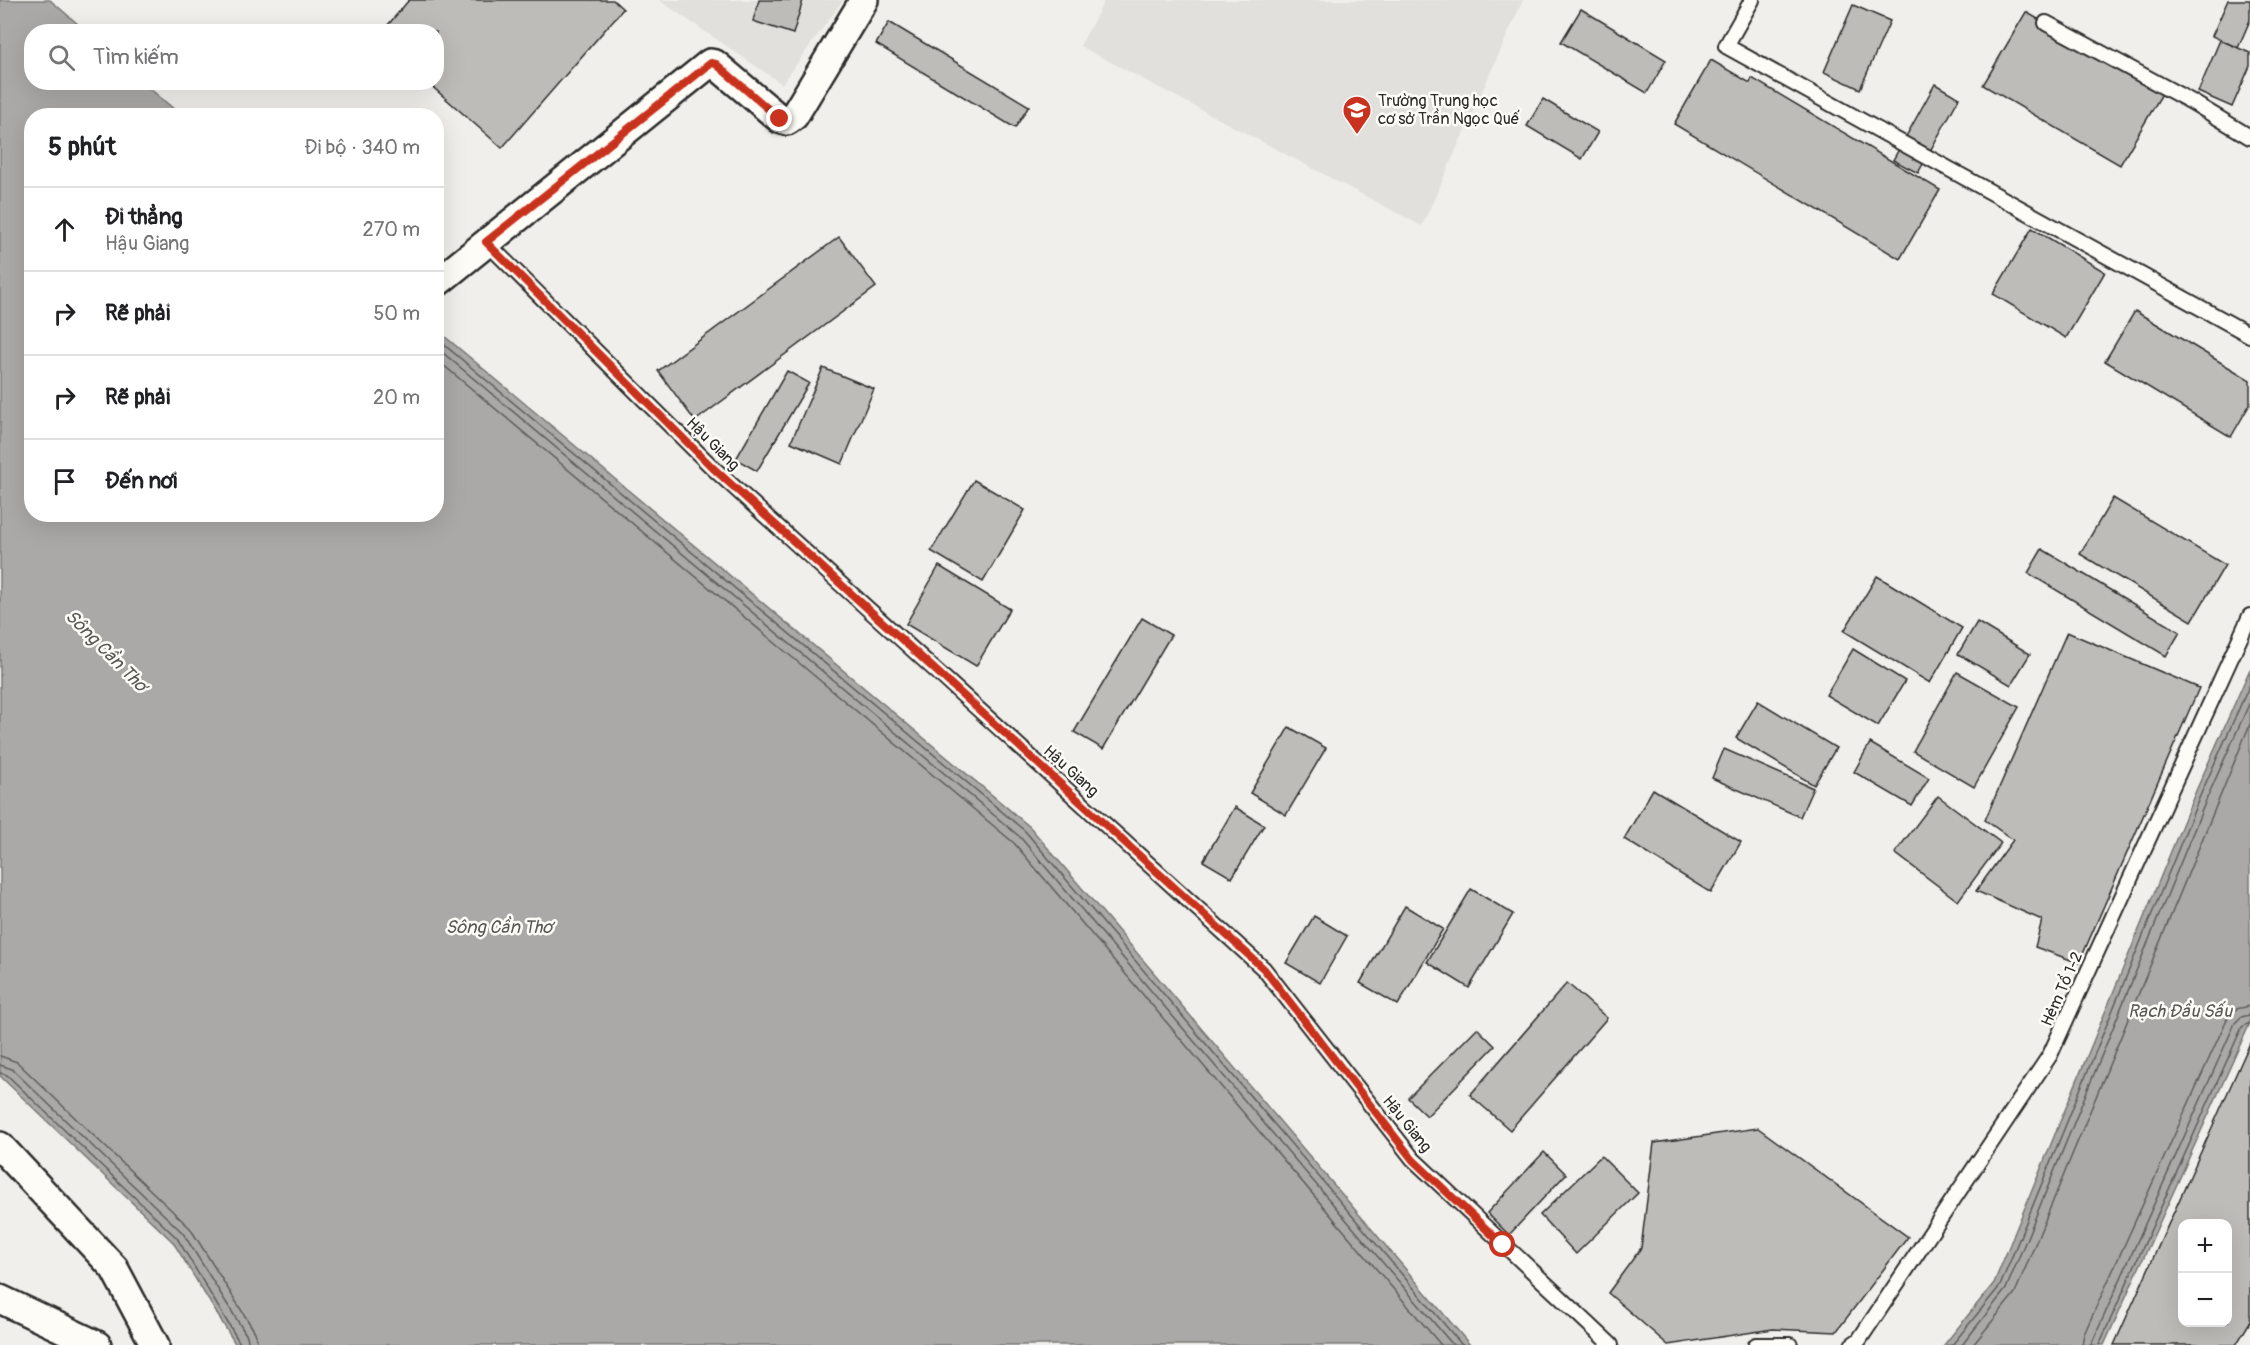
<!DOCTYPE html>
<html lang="vi">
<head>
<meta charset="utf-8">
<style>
  body { margin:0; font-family:Pangolin,sans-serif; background:#f2f2f2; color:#202124 }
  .controls { position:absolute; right:18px; bottom:18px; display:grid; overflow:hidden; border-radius:12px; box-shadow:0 6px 24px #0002 }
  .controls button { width:54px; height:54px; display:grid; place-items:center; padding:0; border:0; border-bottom:2px solid #e0e0e0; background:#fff; color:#202124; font:30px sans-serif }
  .stop { position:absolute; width:18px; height:18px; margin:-14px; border:4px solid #c8321e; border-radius:50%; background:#fff }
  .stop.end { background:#c8321e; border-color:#fff; box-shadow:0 2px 6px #0008 }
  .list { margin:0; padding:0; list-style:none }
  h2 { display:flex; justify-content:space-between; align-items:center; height:78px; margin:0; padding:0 24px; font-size:26px }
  h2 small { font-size:20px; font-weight:400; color:#757577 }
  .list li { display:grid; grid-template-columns:39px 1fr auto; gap:18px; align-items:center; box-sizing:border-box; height:84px; padding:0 24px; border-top:2px solid #e0e0e0 }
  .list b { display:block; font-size:22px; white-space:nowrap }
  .list p { margin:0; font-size:20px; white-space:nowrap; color:#757577 }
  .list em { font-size:20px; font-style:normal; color:#757577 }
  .icon { flex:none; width:33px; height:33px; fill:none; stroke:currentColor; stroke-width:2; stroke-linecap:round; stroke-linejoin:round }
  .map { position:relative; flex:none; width:2250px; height:1345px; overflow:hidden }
  .search { position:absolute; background:#fff; box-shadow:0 6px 24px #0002; left:24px; top:24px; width:420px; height:66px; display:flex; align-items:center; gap:15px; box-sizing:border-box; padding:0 21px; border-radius:24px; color:#757577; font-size:22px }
  .panel { position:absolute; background:#fff; box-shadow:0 6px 24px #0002; left:24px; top:108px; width:420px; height:414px; border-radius:24px }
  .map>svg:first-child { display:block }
</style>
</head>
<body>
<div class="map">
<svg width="2250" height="1345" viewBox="0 0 2250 1345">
  <rect width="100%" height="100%" fill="#f0efeb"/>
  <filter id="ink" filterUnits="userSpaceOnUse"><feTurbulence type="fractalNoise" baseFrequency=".0167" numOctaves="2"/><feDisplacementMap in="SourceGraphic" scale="12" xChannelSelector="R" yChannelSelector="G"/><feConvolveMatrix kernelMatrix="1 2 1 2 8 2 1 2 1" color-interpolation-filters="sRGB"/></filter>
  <g filter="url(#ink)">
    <!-- built -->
    <g fill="#e1e0dc">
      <polygon points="659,0 843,0 782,84"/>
      <polygon points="1105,0 1523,0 1422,226 1080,46"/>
    </g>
    <!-- water -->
    <g fill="#aaa9a7" stroke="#777775" stroke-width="1.5">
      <polygon points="0,0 50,0 86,31 32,32 32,82 143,83 181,115 32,116 32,514 436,514 437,330 1030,827 1470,1345 236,1345 173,1242 0,1076"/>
      <polygon points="2250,669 2250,1023 2104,1345 1944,1345 1994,1283 2195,793"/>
    </g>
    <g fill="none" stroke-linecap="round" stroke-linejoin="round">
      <!-- shore -->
      <g stroke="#5e5d5d" stroke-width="1.5">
        <polyline points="436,338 1025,831 1462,1345"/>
        <polyline points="436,347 1020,837 1453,1345"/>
        <polyline points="436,359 1014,843 1441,1345"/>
        <polyline points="0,1056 17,1062 190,1228 255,1332 258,1345"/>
        <polyline points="0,1065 12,1069 183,1233 247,1336 249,1345"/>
        <polyline points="0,1073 7,1075 177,1238 241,1345"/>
        <polyline points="1952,1345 2000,1286 2200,796 2250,684"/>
        <polyline points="1962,1345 2006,1289 2207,798 2250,702"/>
        <polyline points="1973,1345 2015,1293 2250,724"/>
        <polyline points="2082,1345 2084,1334 2227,1019 2236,1009 2250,1006"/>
        <polyline points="2091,1345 2235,1023 2241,1017 2250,1015"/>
        <polyline points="2099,1345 2242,1027 2250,1023"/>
      </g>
    </g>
    <!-- building -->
    <g fill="#bdbcb8" stroke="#2b2b2b" stroke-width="1.5" fill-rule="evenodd">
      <polygon points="409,0 613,0 623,9 502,148 427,82 436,82 436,32 382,32"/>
      <polygon points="759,0 803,0 793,34 753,21"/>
      <polygon points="2228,0 2250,0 2250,20 2238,48 2212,36"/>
      <polygon points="1853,5 1890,21 1860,89 1824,72"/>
      <polygon points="1581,9 1666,60 1647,93 1561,42"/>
      <polygon points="2026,12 2163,92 2120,165 1983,85"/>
      <polygon points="889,22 1029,106 1015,128 876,44"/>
      <polygon points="2220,40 2250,53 2250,66 2232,107 2198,92"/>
      <polygon points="1711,60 1750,83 1752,78 1940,190 1900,259 1674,124"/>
      <polygon points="1935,84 1959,98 1918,173 1893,160"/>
      <polygon points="1543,99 1598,132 1582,159 1527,126"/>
      <polygon points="2032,228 2105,272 2066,338 1993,294"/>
      <polygon points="839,237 876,287 695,421 658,371"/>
      <polygon points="2135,311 2250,380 2250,404 2231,437 2105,361"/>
      <polygon points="823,368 874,389 842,464 791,442"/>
      <polygon points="787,371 809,383 757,471 736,459"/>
      <polygon points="974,480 1025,510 983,582 931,551"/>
      <polygon points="2113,498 2225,565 2192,621 2080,554"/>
      <polygon points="2042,549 2180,632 2166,656 2028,573"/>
      <polygon points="939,566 1010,609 976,666 906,624"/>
      <polygon points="1877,576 1962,628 1930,683 1844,631"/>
      <polygon points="1142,618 1171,635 1103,749 1074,732"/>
      <polygon points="1977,622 2030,654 2011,685 1958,654"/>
      <polygon points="2067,632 2199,688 2079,963 2035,947 2042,920 1976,891 2013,840 1985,820"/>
      <polygon points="1853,649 1905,681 1878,726 1826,695"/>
      <polygon points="1957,672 2019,707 1974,787 1913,751"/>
      <polygon points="1758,701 1836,748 1814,785 1736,738"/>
      <polygon points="1289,727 1326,748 1286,815 1250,793"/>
      <polygon points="1870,743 1929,778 1912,806 1854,772"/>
      <polygon points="1724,749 1813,788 1800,817 1712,778"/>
      <polygon points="1653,789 1741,842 1711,893 1624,839"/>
      <polygon points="1938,796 2001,843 1958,901 1895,853"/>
      <polygon points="1235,807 1264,825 1232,878 1203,861"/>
      <polygon points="1471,889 1513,914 1469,988 1427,962"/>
      <polygon points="1405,906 1443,929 1398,1005 1360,983"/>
      <polygon points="1314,916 1347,936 1320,983 1286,963"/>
      <polygon points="1567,983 1607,1018 1510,1130 1470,1095"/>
      <polygon points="1477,1028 1495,1046 1427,1116 1408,1098"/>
      <path d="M 2250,1043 L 2250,1322 L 2236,1345 L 2114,1345 ZM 2182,1224 L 2228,1224 L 2228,1322 L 2182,1322 Z"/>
      <polygon points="1758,1128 1908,1237 1836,1332 1773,1329 1668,1345 1608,1293 1641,1248 1654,1143"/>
      <polygon points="1544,1152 1566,1174 1509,1235 1487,1213"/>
      <polygon points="1601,1156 1638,1193 1576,1254 1540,1215"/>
    </g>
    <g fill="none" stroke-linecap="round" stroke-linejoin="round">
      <!-- lane casing -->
      <g stroke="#2b2b2b" stroke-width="18">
        <g id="lane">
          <polyline points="1752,0 1726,46 2250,335"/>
          <polyline points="2046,23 2192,102 2250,137"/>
          <polyline points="486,242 713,468 1264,969 1413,1159 1611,1345"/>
          <polyline points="1756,1345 1790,1345"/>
          <polyline points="1852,1345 1859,1340 2050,1055 2250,616"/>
        </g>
      </g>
      <!-- street casing -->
      <g stroke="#2b2b2b" stroke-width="32">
        <g id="street">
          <polyline points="438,282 710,63 715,64 780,119 787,121 794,116 864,0"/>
          <polyline points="0,1146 114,1268 155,1345"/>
          <polyline points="0,1299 97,1345"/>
        </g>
      </g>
      <!-- lane -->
      <use href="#lane" stroke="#fdfcf7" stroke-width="14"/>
      <!-- street -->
      <use href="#street" stroke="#fdfcf7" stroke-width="27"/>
    </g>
  </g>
  <g fill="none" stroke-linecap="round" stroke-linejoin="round" filter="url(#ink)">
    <!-- route -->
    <polyline stroke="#c8321e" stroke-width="8" points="780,119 716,64 711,63 486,242 713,468 1264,969 1413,1160 1503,1245"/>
  </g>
  <!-- icons -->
  <defs>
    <g id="school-pin" transform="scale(1.5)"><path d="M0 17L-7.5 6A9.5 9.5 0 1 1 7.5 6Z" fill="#c8321e" stroke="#fdfcf7"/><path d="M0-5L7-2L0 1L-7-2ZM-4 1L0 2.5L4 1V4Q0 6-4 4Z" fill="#fff"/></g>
  </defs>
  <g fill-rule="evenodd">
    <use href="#school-pin" x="1357" y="110"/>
  </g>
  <g text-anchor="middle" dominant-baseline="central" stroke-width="5" stroke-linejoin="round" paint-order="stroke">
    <!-- poi labels -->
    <g font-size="16" fill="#2b2b2b" stroke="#fdfcf7" text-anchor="start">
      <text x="1378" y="101">Trường Trung học<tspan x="1378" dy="18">cơ sở Trần Ngọc Quế</tspan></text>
    </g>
    <!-- street labels -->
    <g font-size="16" fill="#2b2b2b" stroke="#fdfcf7">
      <text transform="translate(713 444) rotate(45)">Hậu Giang</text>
      <text transform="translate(1071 771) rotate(42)">Hậu Giang</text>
      <text transform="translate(2062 989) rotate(-66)">Hẻm Tổ 1-2</text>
      <text transform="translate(1407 1124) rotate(51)">Hậu Giang</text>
    </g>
    <!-- water labels -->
    <g font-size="18" font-style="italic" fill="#575756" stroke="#fdfcf7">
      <text transform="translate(106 651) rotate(45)">Sông Cần Thơ</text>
      <text x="499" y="927">Sông Cần Thơ</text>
      <text x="2180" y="1011">Rạch Đầu Sấu</text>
    </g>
  </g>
</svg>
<div class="controls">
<button>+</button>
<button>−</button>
</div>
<div class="stop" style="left:1503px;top:1245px"></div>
<div class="stop end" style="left:780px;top:119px"></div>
<div class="search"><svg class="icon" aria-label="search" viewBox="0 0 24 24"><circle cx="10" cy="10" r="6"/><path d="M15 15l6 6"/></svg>Tìm kiếm</div>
<section class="panel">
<h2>5 phút<small>Đi bộ · 340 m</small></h2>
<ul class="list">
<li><svg class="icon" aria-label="ahead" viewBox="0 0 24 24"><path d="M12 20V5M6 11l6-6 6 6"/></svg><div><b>Đi thẳng</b><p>Hậu Giang</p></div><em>270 m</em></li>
<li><svg class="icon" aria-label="right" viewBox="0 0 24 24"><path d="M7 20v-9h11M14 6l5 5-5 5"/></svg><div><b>Rẽ phải</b></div><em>50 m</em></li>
<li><svg class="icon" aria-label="right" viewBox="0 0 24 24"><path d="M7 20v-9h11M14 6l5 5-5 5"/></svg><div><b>Rẽ phải</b></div><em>20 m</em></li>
<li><svg class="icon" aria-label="arrive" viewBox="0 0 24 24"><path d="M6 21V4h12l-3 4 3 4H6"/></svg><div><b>Đến nơi</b></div></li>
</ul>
</section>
</div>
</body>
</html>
